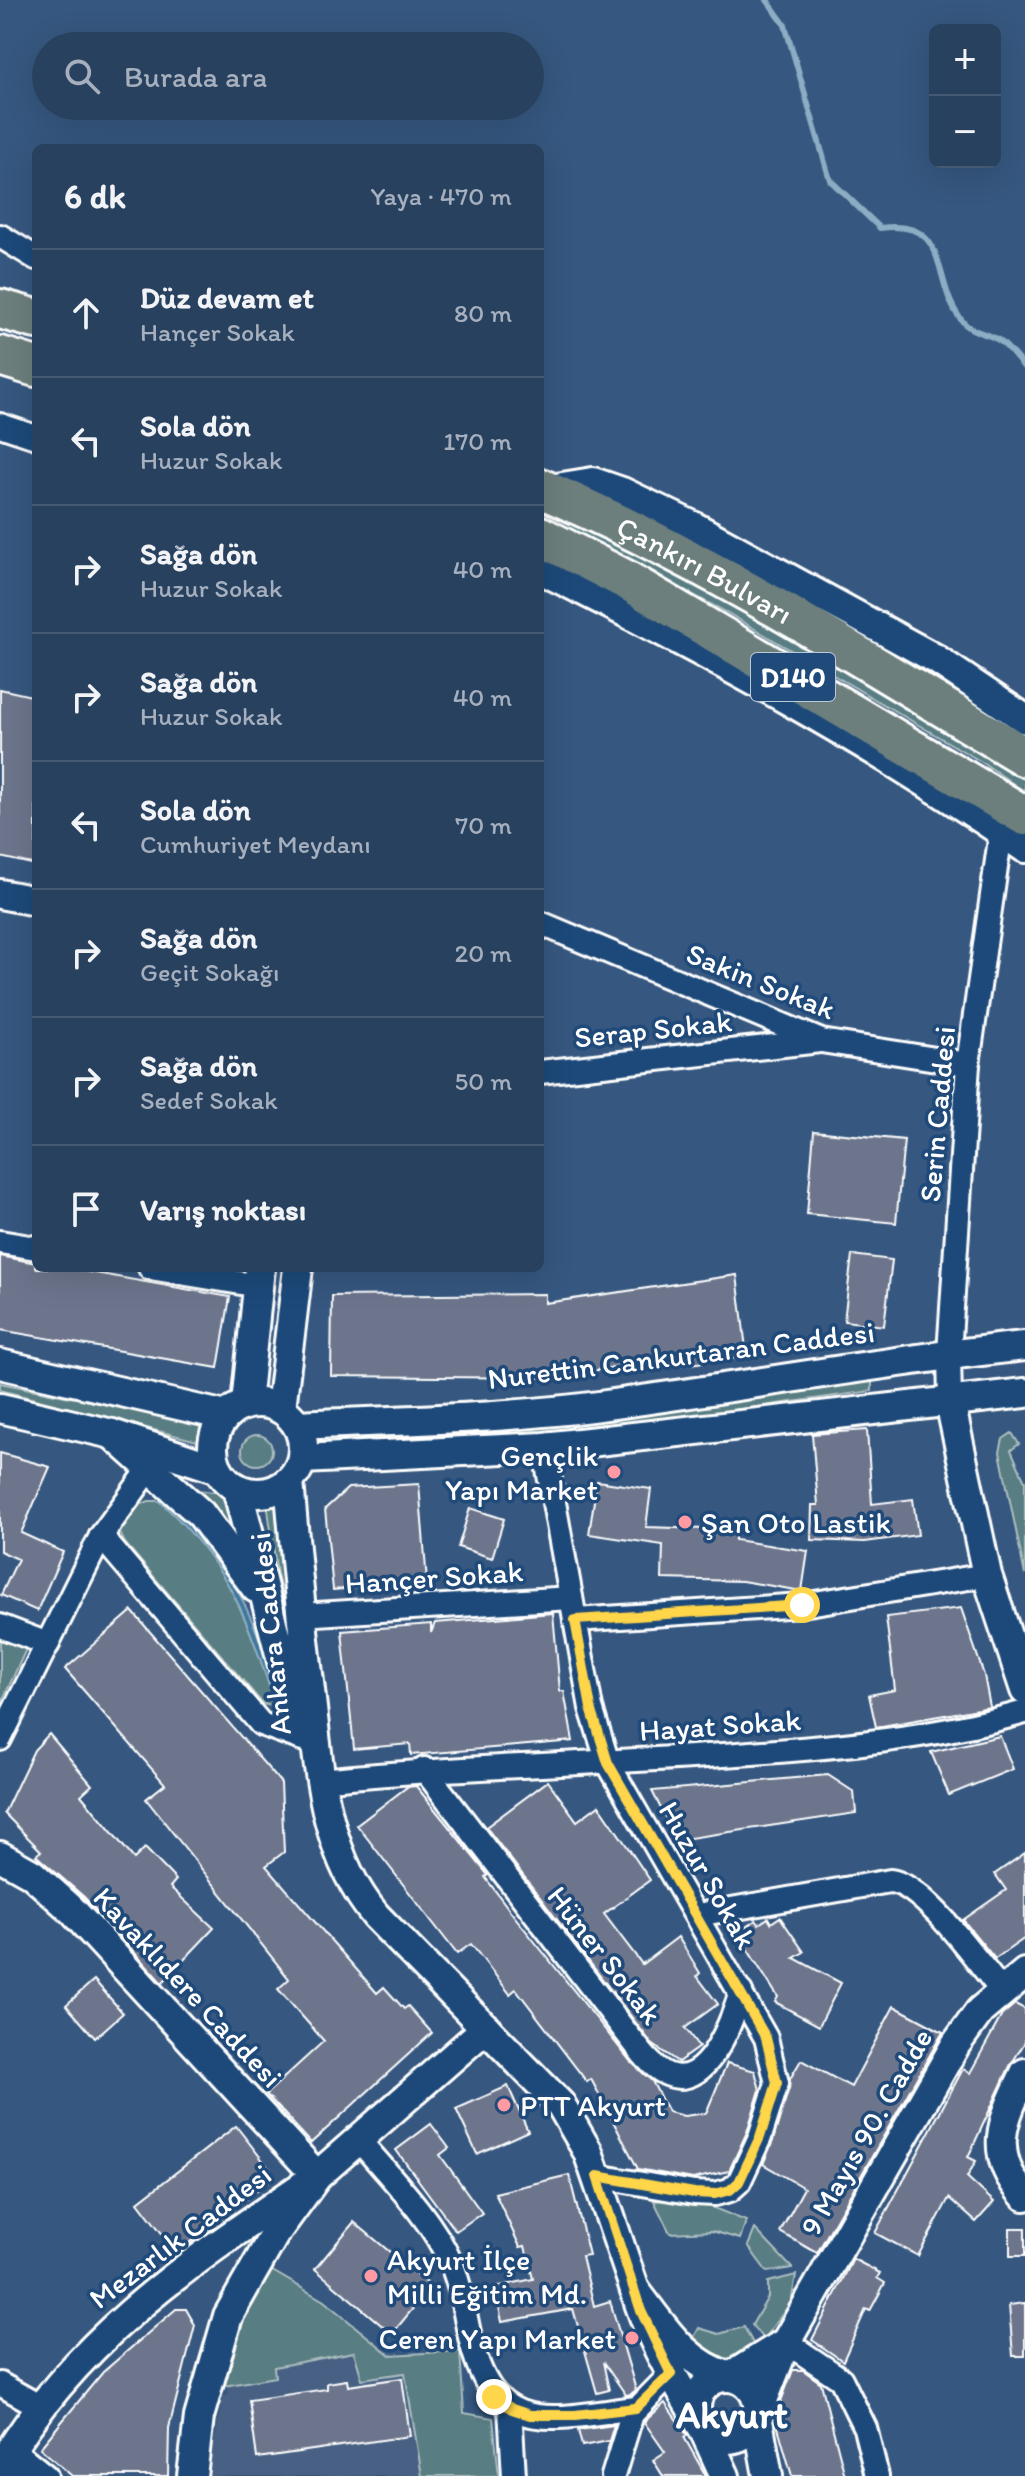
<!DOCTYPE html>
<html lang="tr">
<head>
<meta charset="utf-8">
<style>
  body { margin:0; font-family:Itim,sans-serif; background:#344c68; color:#f1f3f6 }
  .controls { position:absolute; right:24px; top:24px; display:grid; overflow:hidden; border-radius:12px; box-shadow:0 8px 32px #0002 }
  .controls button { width:72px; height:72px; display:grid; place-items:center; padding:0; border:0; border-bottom:2px solid #445a74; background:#28415f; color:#f1f3f6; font:40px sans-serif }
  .stop { position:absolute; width:24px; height:24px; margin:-18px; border:6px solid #ffd54a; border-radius:50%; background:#fff }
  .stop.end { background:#ffd54a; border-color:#fff; box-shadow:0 2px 8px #0008 }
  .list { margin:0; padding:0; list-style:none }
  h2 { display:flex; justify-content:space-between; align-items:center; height:104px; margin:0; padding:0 32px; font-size:34px }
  h2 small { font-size:26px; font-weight:400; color:#a5afbd }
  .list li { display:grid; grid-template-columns:52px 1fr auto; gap:24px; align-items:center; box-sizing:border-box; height:128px; padding:0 32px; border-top:2px solid #445a74 }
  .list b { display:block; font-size:30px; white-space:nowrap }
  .list p { margin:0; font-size:26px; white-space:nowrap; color:#a5afbd }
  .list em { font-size:26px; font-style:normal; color:#a5afbd }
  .icon { flex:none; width:44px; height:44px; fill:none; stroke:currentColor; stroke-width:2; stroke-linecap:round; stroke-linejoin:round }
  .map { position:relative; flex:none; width:1025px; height:2476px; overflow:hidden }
  .search { position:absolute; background:#28415f; box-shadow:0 8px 32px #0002; left:32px; top:32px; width:512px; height:88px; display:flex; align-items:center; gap:20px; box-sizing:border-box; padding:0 28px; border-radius:44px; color:#a5afbd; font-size:30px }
  .panel { position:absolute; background:#28415f; box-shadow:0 8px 32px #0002; left:32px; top:144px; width:512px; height:1128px; border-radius:12px }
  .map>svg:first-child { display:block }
</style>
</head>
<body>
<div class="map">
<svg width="1025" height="2476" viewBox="0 0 1025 2476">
  <rect width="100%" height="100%" fill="#36577f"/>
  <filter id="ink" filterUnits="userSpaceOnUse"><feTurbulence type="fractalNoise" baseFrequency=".0125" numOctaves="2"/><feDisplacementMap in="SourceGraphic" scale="16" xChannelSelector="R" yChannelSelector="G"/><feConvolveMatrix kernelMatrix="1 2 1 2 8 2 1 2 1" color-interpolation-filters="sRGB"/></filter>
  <g filter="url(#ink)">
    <!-- built -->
    <polygon fill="#466083" points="324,2301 390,2355 460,2351 464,2413 493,2418 499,2476 208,2476 223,2396 228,2396 229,2387 224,2386 232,2355"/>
    <!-- green -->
    <g fill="#597d82" stroke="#acbec0" stroke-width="2">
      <polygon points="540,504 722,599 964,739 1025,780 1025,792 985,764 726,612 540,514"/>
      <polygon points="872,1381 872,1391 574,1432 326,1445 327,1432 637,1415"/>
      <polygon points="0,1383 205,1424 201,1442 0,1390"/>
      <polygon points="1012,1433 1019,1444 1011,1450 1025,1481 1025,1575 1000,1452 1003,1439"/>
      <circle cx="257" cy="1450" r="15"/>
      <polygon points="197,1490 223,1493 237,1539"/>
      <polygon points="266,1495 282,1495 290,1630 277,1574"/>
      <path d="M 149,1501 L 160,1501 C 231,1567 247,1617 276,1707 L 263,1704 L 125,1543 L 120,1533 C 126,1518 133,1506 149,1501 Z"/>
      <polygon points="0,1638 26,1649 0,1706"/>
      <polygon points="667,2200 709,2206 746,2221 740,2239 712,2231 670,2233 654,2201"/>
      <polygon points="755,2229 792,2268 767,2272 748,2246"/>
      <polygon points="269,2269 324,2301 390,2355 460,2351 464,2413 493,2418 499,2476 422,2476 405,2373 362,2379 354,2352 274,2367 275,2377 224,2386 248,2306"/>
      <polygon points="796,2275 791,2303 763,2339 752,2325 768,2297 768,2282"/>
      <polygon points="744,2327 754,2345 729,2359 713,2355 693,2339 699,2328 719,2334"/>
    </g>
    <!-- water -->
    <path fill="#3f769b" stroke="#8cadc3" stroke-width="2" d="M 160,1501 C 206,1502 280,1665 276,1707 C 247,1617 231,1567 160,1501 Z"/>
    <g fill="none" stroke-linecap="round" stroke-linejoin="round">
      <!-- stream -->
      <path stroke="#8cadc3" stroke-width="6" d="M 767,0 L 785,25 L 830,180 L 880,228 C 956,217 928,288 966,325 C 975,333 990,334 1000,341 C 1009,348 1017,360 1025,368"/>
    </g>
    <!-- building -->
    <g fill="#6c758c" stroke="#fff" stroke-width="2">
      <polygon points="0,689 36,697 36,865 0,857"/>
      <polygon points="814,1131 904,1140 896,1223 807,1214"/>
      <polygon points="852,1255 892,1260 884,1326 844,1321"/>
      <polygon points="0,1256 36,1263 36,1268 67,1268 230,1297 218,1368 0,1330"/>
      <polygon points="737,1275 747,1357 632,1371 631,1364 554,1378 331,1376 332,1296 545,1294 545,1303"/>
      <polygon points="867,1430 872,1504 913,1499 918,1535 865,1542 811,1540 812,1505 818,1505 812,1434"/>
      <polygon points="0,1453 50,1467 21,1533 63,1552 37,1611 1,1595 18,1559 0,1551"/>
      <polygon points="597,1481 651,1489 646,1527 735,1530 735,1540 808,1551 802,1591 742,1581 662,1579 663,1545 589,1534"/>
      <polygon points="419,1484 427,1582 333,1590 325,1509 348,1488"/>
      <polygon points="470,1508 504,1519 492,1558 458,1547"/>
      <polygon points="961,1608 984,1675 990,1707 876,1727 869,1695 895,1690 886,1617"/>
      <polygon points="132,1611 281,1783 284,1852 266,1866 377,1993 384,1987 404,2009 408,2006 432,2033 311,2143 266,2094 324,2041 278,1989 289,1979 146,1799 165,1784 65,1669"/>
      <polygon points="553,1613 560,1691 564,1691 573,1741 411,1755 410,1744 354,1749 342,1631 431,1624 431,1633 435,1623"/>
      <polygon points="49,1734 92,1785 81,1795 134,1859 145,1848 176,1880 170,1887 214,1928 162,1983 84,1897 39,1858 36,1855 41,1851 4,1813 34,1750"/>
      <polygon points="1000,1736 1013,1769 949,1795 931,1752"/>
      <polygon points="828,1775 854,1792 856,1813 677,1840 652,1791"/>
      <polygon points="548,1781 577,1821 599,1805 650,1880 604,1914 642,1964 678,1937 700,1973 697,1976 718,2004 685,2028 699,2047 678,2062 652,2044 486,1827"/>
      <polygon points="416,1786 488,1875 485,1877 511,1912 631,2062 652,2081 668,2112 684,2116 706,2113 727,2063 755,2071 760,2090 747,2132 729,2171 693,2179 638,2169 591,2079 587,2082 516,1989 510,1994 471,1944 457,1954 357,1825 407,1787"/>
      <polygon points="1025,1853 1025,1938 995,1959 963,1920 1006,1890 995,1874"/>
      <polygon points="780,1917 804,1952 794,1958 841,1983 819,2026 775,2002 778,1997 737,1933 756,1920 759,1924 768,1918 771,1923"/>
      <polygon points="94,1980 123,2013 95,2038 66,2005"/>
      <polygon points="1015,2004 1025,2009 1025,2042 1010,2066 968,2157 976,2161 967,2177 994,2202 976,2222 949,2198 918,2256 875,2233 963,2069 970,2073 1002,2015"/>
      <polygon points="894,2006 943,2032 817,2253 780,2232 804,2188 763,2164 773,2141 790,2079 801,2060 851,2087"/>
      <polygon points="508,2086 528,2131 477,2154 456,2109"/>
      <polygon points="431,2124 449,2148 440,2155 482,2213 456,2231 396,2150"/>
      <polygon points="236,2126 275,2176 177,2253 138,2202"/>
      <polygon points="569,2175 589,2255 582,2256 594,2306 610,2301 636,2390 631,2394 626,2395 603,2362 609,2390 597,2393 573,2309 502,2322 495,2287 533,2279 525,2246 520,2247 495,2193"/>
      <polygon points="354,2222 427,2283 411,2303 415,2306 392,2334 315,2269"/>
      <rect x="1010" y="2228" width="15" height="28"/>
      <polygon points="853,2259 880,2273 877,2278 885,2283 870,2311 866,2309 843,2361 812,2340"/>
      <polygon points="1025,2303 1025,2356 1013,2356 1009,2305"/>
      <polygon points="176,2309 186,2309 195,2325 169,2428 168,2476 72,2476 40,2448 103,2372"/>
      <polygon points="793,2370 803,2370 821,2383 845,2476 792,2476 775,2417"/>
      <polygon points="402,2378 410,2436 257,2458 249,2400 327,2389 327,2383 347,2380 348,2386"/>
      <polygon points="665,2403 687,2435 684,2437 706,2476 663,2476 653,2460 665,2452 644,2422"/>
      <polygon points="614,2425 609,2441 582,2446 578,2430"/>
    </g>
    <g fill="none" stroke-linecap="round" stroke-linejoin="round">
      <!-- pedestrian casing -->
      <g stroke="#fff" stroke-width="22">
        <polyline id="pedestrian" points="14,2476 23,2460"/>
      </g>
      <!-- minor casing -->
      <g stroke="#fff" stroke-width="28">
        <g id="minor">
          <polyline points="0,236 36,258"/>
          <polyline points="0,425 36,437"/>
          <polyline points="540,923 821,1041 968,1064"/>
          <polyline points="540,1072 820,1041"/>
          <polyline points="0,1242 36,1248"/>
          <polyline points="150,1268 259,1286"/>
          <polyline points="950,1402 949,1354 968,1064 1001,832"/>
          <polyline points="544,1447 591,1708 608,1763 766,2038 777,2083 760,2137 739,2182 730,2190 715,2194 694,2193 597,2176"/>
          <polyline points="101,1536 261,1724 302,1739"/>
          <polyline points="301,1615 571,1598"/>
          <polyline points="575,1620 802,1605 987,1575"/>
          <polyline points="0,1626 48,1644"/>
          <polyline points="0,1739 101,1536 151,1467"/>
          <path d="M 424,1769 L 642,2053 C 694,2117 727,2037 741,1992"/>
          <path d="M 320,1780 C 459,1766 599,1764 738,1754 C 836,1747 930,1739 1025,1712"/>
          <path d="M 697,1915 L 890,1881 C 924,1884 978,1963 1002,1991"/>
          <path d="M 358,2139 C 390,2177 429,2215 450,2261 C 461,2285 464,2311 470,2337 C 494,2440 551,2418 636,2408"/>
          <polyline points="786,2342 841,2379 865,2428 877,2476"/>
          <polyline points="0,2384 39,2406"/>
          <polyline points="510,2408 514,2476"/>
          <polyline points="11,2448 46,2476"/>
          <polyline points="613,2476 632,2414 671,2374"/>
        </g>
      </g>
      <!-- tertiary casing -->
      <g stroke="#fff" stroke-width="34">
        <g id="tertiary">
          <polyline points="544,490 593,482 622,492 693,526 936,659 1025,719"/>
          <path d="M 540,569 C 707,652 872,742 1025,848"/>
          <polyline points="0,894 36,901"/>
          <polyline points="0,1364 226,1416"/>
          <polyline points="950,1402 987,1575 1025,1690"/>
          <circle cx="258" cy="1448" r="45"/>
          <polyline points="246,1404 260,1268"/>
          <polyline points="0,1408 112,1434 215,1468"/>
          <polyline points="281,1408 298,1268"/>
          <path d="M 297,1425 C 398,1420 500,1419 599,1406 C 742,1387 882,1361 1025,1346"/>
          <polyline points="112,1434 201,1514 256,1588"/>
          <polyline points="302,1459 544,1447 1025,1393"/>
          <path d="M 289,1481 C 295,1551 301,1620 310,1690 C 319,1768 323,1853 376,1916 L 561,2105 L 588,2152 L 635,2290"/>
          <polyline points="237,1488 299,1727"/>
          <path d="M 0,1856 L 32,1874 L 71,1909 L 317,2176 C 193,2261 79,2334 0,2467"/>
          <path d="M 1025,2073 C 1003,2119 986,2153 1025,2196"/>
          <polyline points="786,2342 956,2044 980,2011 1025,1973"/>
          <circle cx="727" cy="2408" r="31"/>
          <path d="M 697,2418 C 673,2377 648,2336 635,2290 C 664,2327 683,2362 730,2377 L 786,2342 L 757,2415 L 768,2476"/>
          <polyline points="702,2426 725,2476"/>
          <polyline points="192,2476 199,2417 228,2316 274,2235 317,2176 486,2028"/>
        </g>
      </g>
      <!-- trunk casing -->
      <g stroke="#fff" stroke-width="44">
        <g id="trunk">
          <polyline points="0,309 36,319"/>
          <polyline points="0,356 36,367"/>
          <path id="s1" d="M 540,488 C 708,559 869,663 1025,757"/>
          <polyline points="540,536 626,580 1025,816"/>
        </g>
      </g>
      <!-- pedestrian -->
      <use href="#pedestrian" stroke="#1f4a7a" stroke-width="16"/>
      <!-- minor -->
      <use href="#minor" stroke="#1f4a7a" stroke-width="22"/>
      <!-- tertiary -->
      <use href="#tertiary" stroke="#1f4a7a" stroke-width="28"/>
      <!-- trunk -->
      <use href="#trunk" stroke="#6c7f7c" stroke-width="38"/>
    </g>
  </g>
  <g fill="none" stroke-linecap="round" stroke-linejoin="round" filter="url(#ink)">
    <!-- route -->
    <polyline stroke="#ffd54a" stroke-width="10" points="494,2397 512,2409 530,2415 575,2415 636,2408 671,2374 641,2311 597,2176 694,2193 715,2194 730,2190 739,2182 760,2137 777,2083 766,2038 608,1763 591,1708 575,1620 802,1605"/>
  </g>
  <!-- markers -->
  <g fill="#ff9aa2" stroke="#1f4a7a" stroke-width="3">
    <circle cx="614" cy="1472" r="8"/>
    <circle cx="685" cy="1522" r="8"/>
    <circle cx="504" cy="2105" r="8"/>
    <circle cx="371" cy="2276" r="8"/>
    <circle cx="632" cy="2338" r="8"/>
  </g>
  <g text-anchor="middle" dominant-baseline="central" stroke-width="7" stroke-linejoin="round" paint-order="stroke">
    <!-- shield labels -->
    <rect fill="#1f4a7a" stroke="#bcc9d7" stroke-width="2" x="751" y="653" width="84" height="48" rx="6"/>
    <g font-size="28" font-weight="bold" fill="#fff">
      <text x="793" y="677">D140</text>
    </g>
    <!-- street labels -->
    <g font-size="30" fill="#fff" stroke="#1f4a7a">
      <text stroke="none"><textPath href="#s1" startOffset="184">Çankırı Bulvarı</textPath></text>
      <text transform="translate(761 981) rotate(22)">Sakin Sokak</text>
      <text transform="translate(653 1029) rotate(-6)">Serap Sokak</text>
      <text transform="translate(937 1114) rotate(-85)">Serin Caddesi</text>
      <text transform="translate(681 1355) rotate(-7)">Nurettin Cankurtaran Caddesi</text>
      <text transform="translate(434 1577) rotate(-4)">Hançer Sokak</text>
      <text transform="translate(270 1634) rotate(-96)">Ankara Caddesi</text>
      <text transform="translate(720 1725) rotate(-4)">Hayat Sokak</text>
      <text transform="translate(708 1875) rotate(60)">Huzur Sokak</text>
      <text transform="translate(605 1955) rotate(52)">Hüner Sokak</text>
      <text transform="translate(188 1987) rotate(47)">Kavaklıdere Caddesi</text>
      <text transform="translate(866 2132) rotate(-60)">9 Mayıs 90. Cadde</text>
      <text transform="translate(180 2236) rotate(-37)">Mezarlık Caddesi</text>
    </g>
    <!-- poi labels -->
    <g font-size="30" fill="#fff" stroke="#1f4a7a" text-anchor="start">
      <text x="598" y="1455" text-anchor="end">Gençlik<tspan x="598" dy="34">Yapı Market</tspan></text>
      <text x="701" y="1522">Şan Oto Lastik</text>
      <text x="520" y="2105">PTT Akyurt</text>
      <text x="387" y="2259">Akyurt İlçe<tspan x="387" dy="34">Milli Eğitim Md.</tspan></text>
      <text x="616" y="2338" text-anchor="end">Ceren Yapı Market</text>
    </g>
    <!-- district labels -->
    <g font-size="38" font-weight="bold" fill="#fff" stroke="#1f4a7a">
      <text x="732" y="2415">Akyurt</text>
    </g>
  </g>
</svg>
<div class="controls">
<button>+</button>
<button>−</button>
</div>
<div class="stop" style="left:802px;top:1605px"></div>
<div class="stop end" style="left:494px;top:2397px"></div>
<div class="search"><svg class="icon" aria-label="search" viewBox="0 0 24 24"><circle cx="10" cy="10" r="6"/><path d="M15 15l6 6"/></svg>Burada ara</div>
<section class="panel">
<h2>6 dk<small>Yaya · 470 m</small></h2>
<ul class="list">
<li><svg class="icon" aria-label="ahead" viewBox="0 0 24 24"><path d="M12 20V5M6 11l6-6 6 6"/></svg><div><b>Düz devam et</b><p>Hançer Sokak</p></div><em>80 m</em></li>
<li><svg class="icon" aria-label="left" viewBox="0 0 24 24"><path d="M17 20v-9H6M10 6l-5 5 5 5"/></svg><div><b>Sola dön</b><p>Huzur Sokak</p></div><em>170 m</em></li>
<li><svg class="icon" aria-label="right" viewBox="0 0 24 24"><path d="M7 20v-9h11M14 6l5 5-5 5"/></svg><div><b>Sağa dön</b><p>Huzur Sokak</p></div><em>40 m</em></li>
<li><svg class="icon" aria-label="right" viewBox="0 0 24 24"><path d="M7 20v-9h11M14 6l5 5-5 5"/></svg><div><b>Sağa dön</b><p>Huzur Sokak</p></div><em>40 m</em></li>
<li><svg class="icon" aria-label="left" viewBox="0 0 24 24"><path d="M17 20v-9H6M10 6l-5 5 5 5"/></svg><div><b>Sola dön</b><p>Cumhuriyet Meydanı</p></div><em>70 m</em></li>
<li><svg class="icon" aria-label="right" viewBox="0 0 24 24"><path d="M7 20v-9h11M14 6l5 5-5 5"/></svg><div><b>Sağa dön</b><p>Geçit Sokağı</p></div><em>20 m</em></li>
<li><svg class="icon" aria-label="right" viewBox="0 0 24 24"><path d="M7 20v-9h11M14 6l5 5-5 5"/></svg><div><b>Sağa dön</b><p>Sedef Sokak</p></div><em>50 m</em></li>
<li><svg class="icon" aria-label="arrive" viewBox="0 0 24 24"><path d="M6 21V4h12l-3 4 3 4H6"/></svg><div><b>Varış noktası</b></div></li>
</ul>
</section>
</div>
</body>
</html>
